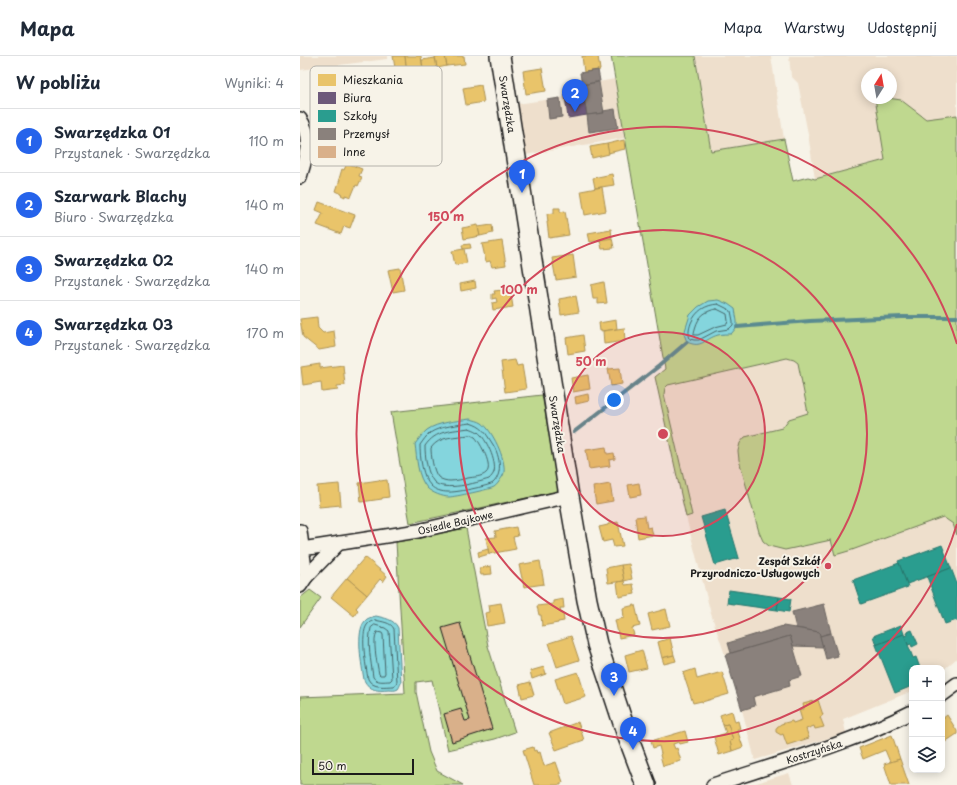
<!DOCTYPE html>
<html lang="pl">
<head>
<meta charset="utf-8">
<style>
  body { margin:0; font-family:"Playpen Sans",sans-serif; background:#f2f2f3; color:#1f2937 }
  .controls { position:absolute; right:12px; bottom:12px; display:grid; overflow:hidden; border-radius:8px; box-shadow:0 2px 10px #0003 }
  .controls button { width:36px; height:36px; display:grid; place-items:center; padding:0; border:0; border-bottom:1px solid #e0e1e3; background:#fff; color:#1f2937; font:20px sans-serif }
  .compass { position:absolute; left:561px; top:12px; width:36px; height:36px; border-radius:50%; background:#fff; box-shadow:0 2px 10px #0003; rotate:11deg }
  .scale { position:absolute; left:12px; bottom:10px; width:102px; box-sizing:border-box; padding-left:4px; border:2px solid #1c1c1c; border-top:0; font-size:11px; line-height:14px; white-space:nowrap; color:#1c1c1c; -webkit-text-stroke:3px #f7f3e8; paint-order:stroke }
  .you { position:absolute; left:314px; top:344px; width:14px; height:14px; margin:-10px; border:3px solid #fff; border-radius:50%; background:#1a73e8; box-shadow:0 0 0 6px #1a73e833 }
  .badge { display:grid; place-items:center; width:26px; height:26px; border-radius:50%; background:#2563eb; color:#fff; font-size:13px; font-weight:700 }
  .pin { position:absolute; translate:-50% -33px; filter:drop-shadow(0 1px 2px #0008) }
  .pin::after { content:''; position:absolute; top:21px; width:14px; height:12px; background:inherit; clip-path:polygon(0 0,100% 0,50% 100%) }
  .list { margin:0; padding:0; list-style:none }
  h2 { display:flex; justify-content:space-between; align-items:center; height:52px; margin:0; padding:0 16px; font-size:17px }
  h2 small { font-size:13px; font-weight:400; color:#747a83 }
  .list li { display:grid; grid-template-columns:26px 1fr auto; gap:12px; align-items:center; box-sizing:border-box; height:64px; padding:0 16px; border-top:1px solid #e0e1e3 }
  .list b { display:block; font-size:15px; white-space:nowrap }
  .list p { margin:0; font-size:13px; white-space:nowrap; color:#747a83 }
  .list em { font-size:13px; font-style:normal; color:#747a83 }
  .icon { flex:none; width:22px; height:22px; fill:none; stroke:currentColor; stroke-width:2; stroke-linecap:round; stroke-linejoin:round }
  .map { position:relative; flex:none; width:657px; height:729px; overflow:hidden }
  header { display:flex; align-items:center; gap:24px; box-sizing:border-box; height:56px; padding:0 20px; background:#fff; border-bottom:1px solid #e0e1e3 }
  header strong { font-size:19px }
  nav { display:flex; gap:22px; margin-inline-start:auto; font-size:14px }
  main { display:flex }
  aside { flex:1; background:#fff }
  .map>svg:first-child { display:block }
</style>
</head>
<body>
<header>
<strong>Mapa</strong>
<nav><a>Mapa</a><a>Warstwy</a><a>Udostępnij</a></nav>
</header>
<main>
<aside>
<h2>W pobliżu<small>Wyniki: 4</small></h2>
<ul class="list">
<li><span class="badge">1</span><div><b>Swarzędzka 01</b><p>Przystanek · Swarzędzka</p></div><em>110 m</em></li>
<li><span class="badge">2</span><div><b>Szarwark Blachy</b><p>Biuro · Swarzędzka</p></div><em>140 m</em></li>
<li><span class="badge">3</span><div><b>Swarzędzka 02</b><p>Przystanek · Swarzędzka</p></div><em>140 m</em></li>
<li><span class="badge">4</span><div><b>Swarzędzka 03</b><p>Przystanek · Swarzędzka</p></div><em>170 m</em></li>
</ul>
</aside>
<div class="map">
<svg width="657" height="729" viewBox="0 0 657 729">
  <rect width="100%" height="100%" fill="#f7f3e8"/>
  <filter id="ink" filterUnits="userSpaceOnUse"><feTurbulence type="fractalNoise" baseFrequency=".025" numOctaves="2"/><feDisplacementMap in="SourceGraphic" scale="8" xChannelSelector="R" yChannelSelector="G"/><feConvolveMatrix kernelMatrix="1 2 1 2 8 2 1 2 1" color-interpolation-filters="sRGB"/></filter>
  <g filter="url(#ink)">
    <!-- built -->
    <g fill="#eedfcc" fill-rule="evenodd">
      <polygon points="0,0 87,0 87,3 0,14"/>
      <polygon points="395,0 471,0 484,83 411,95"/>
      <path d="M 489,0 L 657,0 L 657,602 L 642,615 L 642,612 L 612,612 L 612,635 L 543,663 L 546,677 L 455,704 L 442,654 L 425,599 L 411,558 L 386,461 L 355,321 L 365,313 L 585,104 L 515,123 L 508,78 L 498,27 L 491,20 ZM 567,18 L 591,18 L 591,42 L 567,42 Z"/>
      <polygon points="315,23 325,82 225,99 217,48 265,41 264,33 282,31 282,29"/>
      <polygon points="489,717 493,729 450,729"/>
    </g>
    <!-- green -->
    <g fill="#bfd88f" stroke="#6e7a56">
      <polygon points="311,0 395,0 411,95 484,83 493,125 508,121 515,123 585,104 575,42 588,42 601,44 626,63 657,59 657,479 653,468 643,461 552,494 535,499 531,484 485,494 469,490 463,485 459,476 439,404 438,395 440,387 445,381 482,372 489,363 508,357 498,307 494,304 487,302 368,329 365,332 364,338 392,459 386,461 355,321 365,313"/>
      <polygon points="242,339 259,435 110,467 91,356"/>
      <polygon points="166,472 179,543 188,590 215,676 195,683 148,694 132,624 116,626 116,636 129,696 137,715 163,729 0,729 0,641 105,637 96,486"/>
      <polygon points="10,534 21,542 0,571 0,542"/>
    </g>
    <!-- water -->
    <g fill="#84d5dd" stroke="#5a8b90">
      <path d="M 418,244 L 428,248 L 435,253 L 437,265 L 437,271 L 431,278 C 427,278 422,278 418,279 C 404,283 402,293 387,286 L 384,278 L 390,259 L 398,251 L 408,245 Z"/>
      <path d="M 170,363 C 174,364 179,365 182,367 C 192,374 206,403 204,416 C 204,418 202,422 200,424 C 199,426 196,430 194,431 C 191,433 154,441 149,441 C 143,441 132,437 127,432 C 117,420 117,403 115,388 C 119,383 122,378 127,374 C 138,366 157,365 170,363 Z"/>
      <path d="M 76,560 C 84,562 94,563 98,572 L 101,627 C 100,629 99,632 98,633 C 95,635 92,634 89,634 C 77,635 70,635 64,624 C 62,610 55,576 65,565 C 67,562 72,561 76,560 Z"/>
    </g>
    <!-- homes -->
    <g fill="#e9c46a" stroke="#ac9253">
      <polygon points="93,0 105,0 107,16 96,18"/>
      <polygon points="105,0 121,0 123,14 107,16"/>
      <polygon points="135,0 145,0 147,10 137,12"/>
      <polygon points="145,0 164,0 165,8 147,10"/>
      <polygon points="282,0 298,0 300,14 284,16"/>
      <polygon points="135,2 137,12 123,14 122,4"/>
      <polygon points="242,12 246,35 226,38 223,15"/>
      <polygon points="181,29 184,46 166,49 163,32"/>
      <polygon points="324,84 325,93 308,97 307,88"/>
      <polygon points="307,88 309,98 292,102 290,91"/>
      <polygon points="47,107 62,113 59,120 62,121 58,130 56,129 51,141 45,139 45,141 41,139 42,138 36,135 40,123 39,123 42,113 44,114"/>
      <polygon points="312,118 314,129 295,132 293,122"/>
      <polygon points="302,131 306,155 285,159 281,135"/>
      <polygon points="19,146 55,159 50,172 44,170 41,178 17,169 23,157 16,154"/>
      <polygon points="254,152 260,152 260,156 265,155 269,179 249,182 247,166 248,166 247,158 254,157"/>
      <polygon points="178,169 180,180 164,183 162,172"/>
      <polygon points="192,169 193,177 180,180 178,171"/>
      <polygon points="311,173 312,182 290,186 288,177"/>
      <polygon points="312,182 314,192 302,193 300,184"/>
      <polygon points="202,185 206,209 192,211 190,205 186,206 182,188"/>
      <polygon points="170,188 171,192 163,193 162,189"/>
      <polygon points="164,193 167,207 155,209 152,195"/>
      <polygon points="273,199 276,221 256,224 252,202"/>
      <polygon points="100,212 104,234 93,236 88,214"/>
      <polygon points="175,225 176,232 161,235 160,228"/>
      <polygon points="304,226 307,247 298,248 298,243 293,243 291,229"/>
      <polygon points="210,233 213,251 193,254 192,247 197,246 196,242 192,243 192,238 195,238 194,235"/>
      <polygon points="276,240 279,256 261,259 259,243"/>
      <polygon points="17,261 18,272 23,277 34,275 36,291 19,294 3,281 0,263"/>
      <polygon points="316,264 317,273 300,275 299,267"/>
      <polygon points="324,272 325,285 304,288 303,275"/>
      <polygon points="283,279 285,295 268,298 266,282"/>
      <polygon points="215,304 217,310 222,309 226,333 205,336 201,306"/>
      <polygon points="20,308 20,312 43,309 45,329 37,330 38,334 22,336 21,326 3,329 1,311"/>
      <polygon points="320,312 322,328 311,330 308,313"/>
      <polygon points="288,319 290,333 273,336 271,322"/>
      <polygon points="288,338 289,345 276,348 275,341"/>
      <polygon points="306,391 307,398 314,397 315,403 309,404 310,410 289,413 286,394"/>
      <polygon points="79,424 80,425 87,424 89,441 82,442 82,443 61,446 59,427"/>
      <polygon points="339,427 341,439 330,441 328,429"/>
      <polygon points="39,428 41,449 19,451 17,430"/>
      <polygon points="310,428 313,445 296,448 293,431"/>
      <polygon points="345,460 347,472 351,471 353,479 338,482 335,461"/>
      <polygon points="318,466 323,490 314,491 312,484 303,486 299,471 308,469 308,468"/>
      <polygon points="216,471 218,480 213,481 216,493 189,498 186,482 196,481 195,475"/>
      <polygon points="188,493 189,498 179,501 178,496"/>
      <polygon points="65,501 87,520 83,526 80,523 67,539 47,522"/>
      <polygon points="240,505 244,528 224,531 219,509"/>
      <polygon points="329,508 332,523 324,525 321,509"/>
      <polygon points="321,509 324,525 308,527 306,512"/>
      <polygon points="191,510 192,518 181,519 179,512"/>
      <polygon points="47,522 67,539 56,552 58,554 54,560 31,541"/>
      <polygon points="324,525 325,529 333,528 335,538 319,541 317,526"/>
      <polygon points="263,543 264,552 260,552 261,557 263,557 264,565 258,566 258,567 242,570 241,559 239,559 237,550 253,548 253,545"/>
      <polygon points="201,547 205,567 187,570 185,557 190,556 189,549"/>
      <polygon points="335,549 340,570 332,572 334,579 319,582 315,564 324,562 323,552"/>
      <polygon points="366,553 370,570 352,574 348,558"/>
      <polygon points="271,580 279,604 257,611 249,587"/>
      <polygon points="370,582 374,599 362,602 358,586"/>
      <polygon points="342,594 347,612 329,616 325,599"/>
      <polygon points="374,599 376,605 364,608 362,602"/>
      <polygon points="244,611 246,618 232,623 230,615"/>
      <polygon points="395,613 397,623 422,616 429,638 402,646 402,645 393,647 383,617"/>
      <polygon points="278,616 286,641 263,648 255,623"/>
      <polygon points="230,626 234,639 222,642 219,629"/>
      <polygon points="518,644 523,659 520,661 524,671 515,673 514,670 506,673 509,682 487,689 483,678 481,679 476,676 476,673 477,671 481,668 492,665 493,667 502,664 499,654 504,653 503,648"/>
      <polygon points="432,655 435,666 438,665 440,673 437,673 443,691 432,695 430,685 433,684 428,668 423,669 420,659"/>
      <polygon points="647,659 657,675 657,678 642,688 642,663"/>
      <polygon points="278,666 284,684 256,694 249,677"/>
      <polygon points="428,668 433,684 430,685 432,695 419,699 414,681 426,677 423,669"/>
      <polygon points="385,675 388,686 380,688 379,686 373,688 375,693 377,692 381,705 363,710 360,699 361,698 359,690 353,692 351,685"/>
      <polygon points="592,679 600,703 590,706 585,694 563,703 559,692"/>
      <polygon points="233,691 234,695 236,694 237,697 240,696 244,710 256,706 263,726 261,727 261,729 234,729 223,694"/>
      <polygon points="600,703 609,729 591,729 584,708"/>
    </g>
    <!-- offices -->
    <polygon fill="#6d597a" stroke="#55475e" points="282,31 287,59 268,62 264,33"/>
    <!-- schools -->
    <g fill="#2a9d8f" stroke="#26766c">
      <polygon points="425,454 439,502 415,509 401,461"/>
      <polygon points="642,489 651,512 607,528 598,505"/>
      <polygon points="599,507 608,531 561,548 553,524"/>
      <polygon points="651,512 657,528 657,564 645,568 627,521"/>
      <polygon points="429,534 479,541 477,554 427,547"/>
      <polygon points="479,541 491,543 489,556 477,554"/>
      <polygon points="601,569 604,578 576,589 573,580"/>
      <polygon points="612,574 618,588 612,591 611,588 608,589 605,580 608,579 607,576"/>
      <polygon points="604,578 613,602 616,601 620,612 612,612 612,630 595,637 576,589"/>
    </g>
    <!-- industry -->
    <g fill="#8a817c" stroke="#69635f">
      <polygon points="298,14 300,25 282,29 280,17"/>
      <polygon points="299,26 304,57 287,59 282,29"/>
      <polygon points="260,42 262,61 249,63 247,44"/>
      <polygon points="315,53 318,72 289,76 287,59 304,57 303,55"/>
      <polygon points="524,548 531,577 520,580 519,576 496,572 492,556"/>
      <polygon points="483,570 519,576 523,591 493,590 490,580 431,597 428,587"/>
      <polygon points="531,577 538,600 526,603 520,580"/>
      <polygon points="490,580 502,620 489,624 490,630 453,641 455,650 442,654 425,599"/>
    </g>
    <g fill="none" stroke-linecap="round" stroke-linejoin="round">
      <!-- shore -->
      <g stroke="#466669" stroke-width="1">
        <path d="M 418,248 L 426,252 L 431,255 L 433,265 L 433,269 L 429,273 L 416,275 L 399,284 L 394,284 L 390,283 C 388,277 389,273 391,267 C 396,255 405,249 418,248 Z"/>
        <path d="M 417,253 L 427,258 L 428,265 L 427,268 L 415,271 L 398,279 L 394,279 L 394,277 C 397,263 402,255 417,253 Z"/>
        <path d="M 170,367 C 183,371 185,376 192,387 C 199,397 204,417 193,427 C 189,430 154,437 148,436 C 142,436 135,434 131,430 C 122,421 120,401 120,389 C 123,385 126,380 130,377 C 140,370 158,369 170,367 Z"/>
        <path d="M 169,372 C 172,373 175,374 178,376 C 186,382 197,406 194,416 C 193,419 191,421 189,423 C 176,427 144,436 134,426 C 127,418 125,400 125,390 C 136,374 151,375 169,372 Z"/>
        <path d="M 169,379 C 171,379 173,380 175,381 C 180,386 194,411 186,417 C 182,421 173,421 168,422 C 163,423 156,425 150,425 C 147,425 141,424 138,421 C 133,415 131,399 131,392 C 139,380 156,381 169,379 Z"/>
        <path d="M 75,564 C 82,566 91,566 94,573 L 97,626 L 94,630 C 85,630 73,633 68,623 C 66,610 60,579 67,569 C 69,566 72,565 75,564 Z"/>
        <path d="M 75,569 L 85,572 L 89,575 L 92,623 L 90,625 C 84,625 77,627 73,621 C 71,605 67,588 71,572 Z"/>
        <path d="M 77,576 L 82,577 L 83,579 L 85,617 L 84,619 L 80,619 L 79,618 C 77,607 72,584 77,576 Z"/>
      </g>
      <!-- stream -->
      <g stroke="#5a8b90" stroke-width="4">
        <polyline points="437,271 510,265 602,261 657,261"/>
        <polyline points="274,376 359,310 387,286"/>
      </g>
    </g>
    <!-- building -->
    <polygon fill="#d9b08a" stroke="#1c1c1c" points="160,567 192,673 152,686 144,658 161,653 165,665 170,664 142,572"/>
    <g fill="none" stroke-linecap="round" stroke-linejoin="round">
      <!-- street casing -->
      <g stroke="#1c1c1c" stroke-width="16">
        <g id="street">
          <path d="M 0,63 C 13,81 6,101 0,121"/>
          <polyline points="0,475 6,521 0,530"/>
          <polyline points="2,493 118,475 269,440"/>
          <polyline points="6,521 39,487"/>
          <polyline points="642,639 657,628"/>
          <path d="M 413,729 C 480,707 549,688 612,656"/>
        </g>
      </g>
      <!-- secondary casing -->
      <g stroke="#1c1c1c" stroke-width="22">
        <polyline id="secondary" points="200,0 269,440 287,544 297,588 326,676 346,729"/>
      </g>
      <!-- street -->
      <use href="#street" stroke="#f7f3e8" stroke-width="13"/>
      <!-- secondary -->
      <use href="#secondary" stroke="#f7f3e8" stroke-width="19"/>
    </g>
  </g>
  <!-- distance rings -->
  <circle cx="363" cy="378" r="102" fill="#d1495b" fill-opacity=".12"/>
  <g fill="none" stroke="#d1495b" stroke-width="2">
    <circle cx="363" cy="378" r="102"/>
    <circle cx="363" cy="378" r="204"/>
    <path d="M657 468A307 307 0 1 1 657 288"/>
  </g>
  <!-- markers -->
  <circle fill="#d1495b" stroke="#f7f3e8" stroke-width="1.5" cx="528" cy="510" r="4"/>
  <g text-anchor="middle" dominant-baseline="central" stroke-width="4" stroke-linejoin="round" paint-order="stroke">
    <!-- street labels -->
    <g font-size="10" fill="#1c1c1c" stroke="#f7f3e8">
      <text transform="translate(208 48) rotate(81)">Swarzędzka</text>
      <text transform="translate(258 368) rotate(81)">Swarzędzka</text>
      <text transform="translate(155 466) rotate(-13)">Osiedle Bajkowe</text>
      <text transform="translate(514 695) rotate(-18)">Kostrzyńska</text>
    </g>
    <!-- poi labels -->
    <g font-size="10" font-weight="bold" fill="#1c1c1c" stroke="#f7f3e8" text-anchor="end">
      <text x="520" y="504">Zespół Szkół<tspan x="520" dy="12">Przyrodniczo-Usługowych</tspan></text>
    </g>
  </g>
  <!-- legend -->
  <rect x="10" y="10" width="132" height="100" rx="6" fill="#f7f3e8" stroke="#b5b2ab" stroke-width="1"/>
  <rect x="18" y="18" width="18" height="12" fill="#e9c46a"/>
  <rect x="18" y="36" width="18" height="12" fill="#6d597a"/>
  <rect x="18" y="54" width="18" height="12" fill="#2a9d8f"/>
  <rect x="18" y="72" width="18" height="12" fill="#8a817c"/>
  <rect x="18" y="90" width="18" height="12" fill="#d9b08a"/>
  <g font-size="11" fill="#1c1c1c">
    <text x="43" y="28">Mieszkania</text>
    <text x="43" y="46">Biura</text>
    <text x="43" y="64">Szkoły</text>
    <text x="43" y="82">Przemysł</text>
    <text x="43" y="100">Inne</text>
  </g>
  <circle cx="363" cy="378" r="6" fill="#d1495b" stroke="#f7f3e8" stroke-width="2"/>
  <g font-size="12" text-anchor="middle" font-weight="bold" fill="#d1495b" stroke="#f7f3e8" stroke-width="4" stroke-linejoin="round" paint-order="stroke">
    <text x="146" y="165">150 m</text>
    <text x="219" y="238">100 m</text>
    <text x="291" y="310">50 m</text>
  </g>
</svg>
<div class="controls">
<button>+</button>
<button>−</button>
<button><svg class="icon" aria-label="layers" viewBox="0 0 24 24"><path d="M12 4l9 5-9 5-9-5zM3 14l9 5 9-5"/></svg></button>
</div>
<svg class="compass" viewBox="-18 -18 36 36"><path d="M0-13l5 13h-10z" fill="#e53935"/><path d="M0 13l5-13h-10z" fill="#747a83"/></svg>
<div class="scale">50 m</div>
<div class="you"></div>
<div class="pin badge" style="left:222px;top:137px">1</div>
<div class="pin badge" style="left:275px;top:56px">2</div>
<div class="pin badge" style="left:314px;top:640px">3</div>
<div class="pin badge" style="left:333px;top:694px">4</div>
</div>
</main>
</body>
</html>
